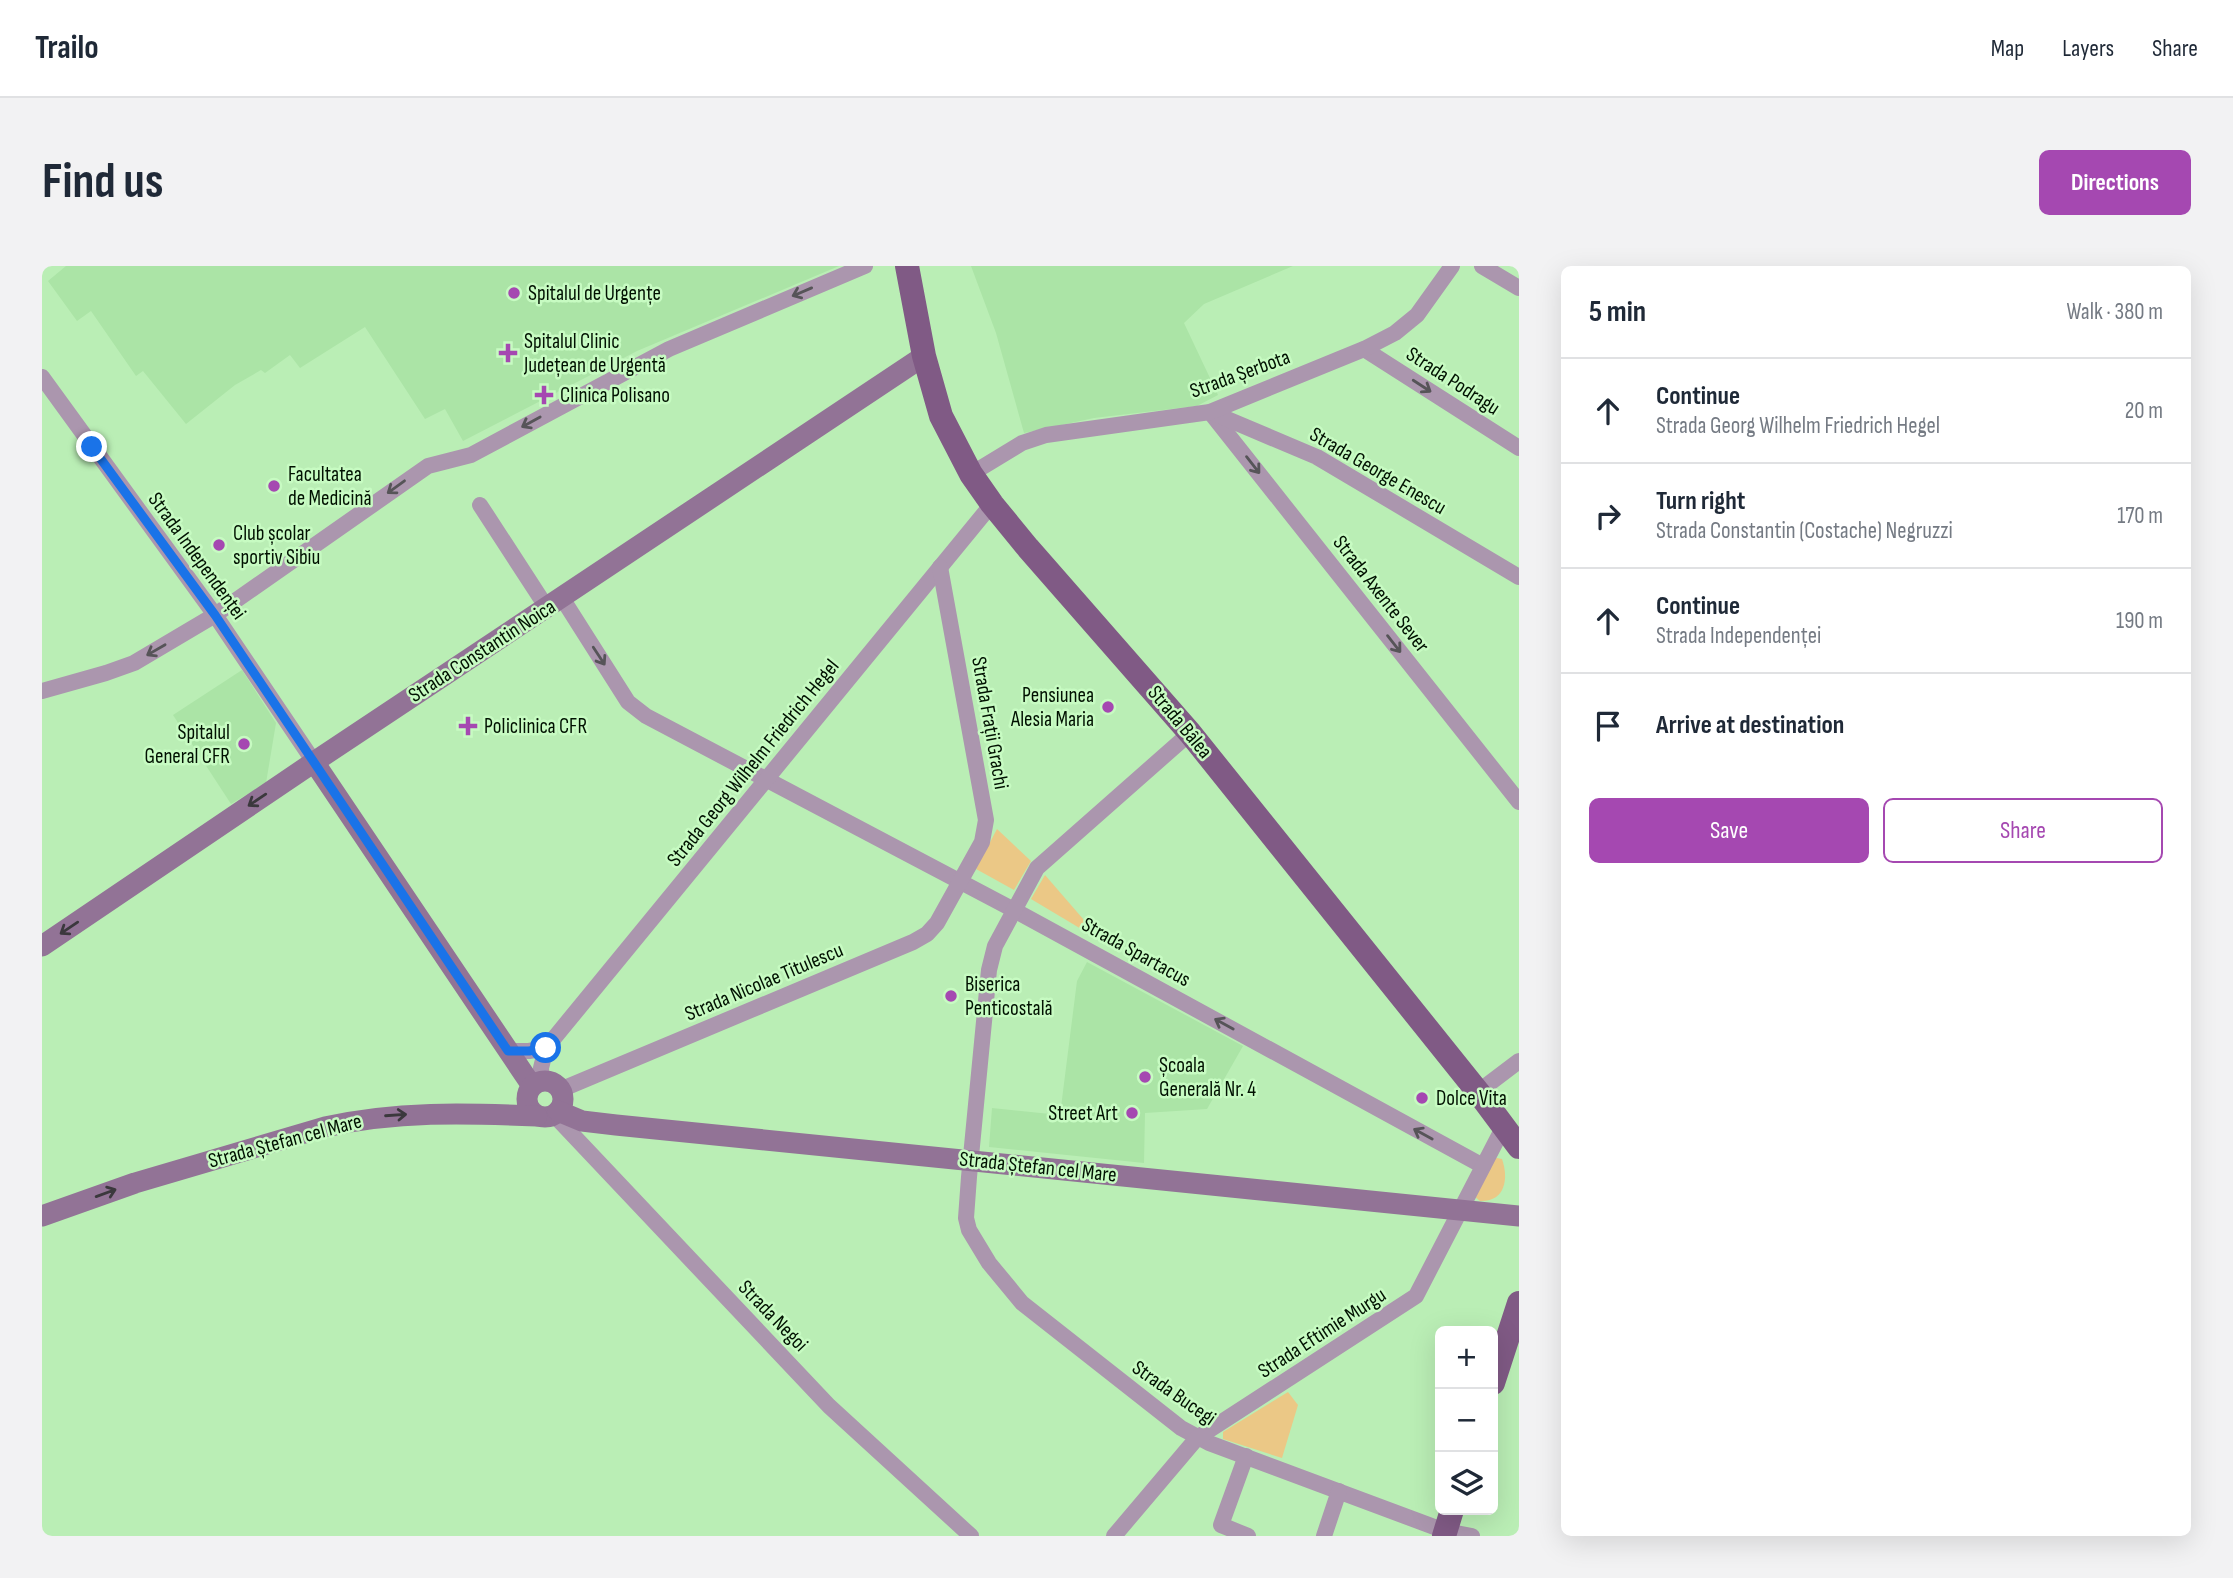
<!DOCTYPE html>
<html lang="en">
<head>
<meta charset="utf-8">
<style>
  body { margin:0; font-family:"Sofia Sans Condensed",sans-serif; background:#f2f2f3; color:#1f2937 }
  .controls { position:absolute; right:21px; bottom:21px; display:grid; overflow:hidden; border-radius:10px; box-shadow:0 7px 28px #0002 }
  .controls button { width:63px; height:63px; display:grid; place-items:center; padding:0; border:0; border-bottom:2px solid #e0e1e3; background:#fff; color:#1f2937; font:35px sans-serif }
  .stop { position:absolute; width:21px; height:21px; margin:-16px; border:5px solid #1a73e8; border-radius:50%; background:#fff }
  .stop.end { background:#1a73e8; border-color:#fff; box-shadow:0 2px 7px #0008 }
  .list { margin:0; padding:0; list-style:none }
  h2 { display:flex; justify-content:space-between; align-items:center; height:91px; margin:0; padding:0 28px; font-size:30px }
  h2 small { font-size:23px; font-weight:400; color:#747a83 }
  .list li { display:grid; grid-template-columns:46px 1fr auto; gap:21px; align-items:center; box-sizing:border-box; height:105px; padding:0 28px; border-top:2px solid #e0e1e3 }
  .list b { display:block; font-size:26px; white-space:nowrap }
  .list p { margin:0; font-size:23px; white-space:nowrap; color:#747a83 }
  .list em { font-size:23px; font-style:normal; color:#747a83 }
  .actions { display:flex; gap:14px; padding:21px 28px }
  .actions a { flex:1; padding:16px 0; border:2px solid #a548b1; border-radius:10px; text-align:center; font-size:24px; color:#a548b1 }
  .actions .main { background:#a548b1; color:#fff }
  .icon { flex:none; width:38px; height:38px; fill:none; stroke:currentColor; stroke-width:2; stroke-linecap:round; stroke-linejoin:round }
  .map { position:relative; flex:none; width:1477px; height:1270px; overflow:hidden; border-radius:10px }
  header { display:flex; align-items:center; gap:42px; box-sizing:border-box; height:98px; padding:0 35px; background:#fff; border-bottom:2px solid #e0e1e3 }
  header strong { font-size:33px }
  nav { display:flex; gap:38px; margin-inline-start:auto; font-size:24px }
  .intro { display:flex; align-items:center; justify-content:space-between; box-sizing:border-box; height:168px; padding:0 42px }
  h1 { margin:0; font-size:49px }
  .button { padding:18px 32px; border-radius:10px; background:#a548b1; color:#fff; font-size:24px; font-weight:700 }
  main { display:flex; gap:42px; padding:0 42px }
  aside { flex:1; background:#fff; border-radius:10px; box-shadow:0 7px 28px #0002 }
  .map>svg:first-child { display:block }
</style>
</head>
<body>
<header>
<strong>Trailo</strong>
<nav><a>Map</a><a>Layers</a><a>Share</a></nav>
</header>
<div class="intro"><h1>Find us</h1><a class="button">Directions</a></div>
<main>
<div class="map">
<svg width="1477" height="1270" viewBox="0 0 1477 1270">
  <rect width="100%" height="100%" fill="#baeeb5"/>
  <!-- built -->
  <g fill="#abe4a6">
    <polygon points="24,0 797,0 595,85 421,175 403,143 383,153 323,61 258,102 248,89 223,107 219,104 193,119 144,158 101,105 94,110 49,45 35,55 6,15"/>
    <polygon points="929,0 1251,0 1162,38 1142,57 1176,129 1155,140 1052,152 982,167 954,67"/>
    <polygon points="200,404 234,457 224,517 189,538 131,449"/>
    <polygon points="1045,696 1201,780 1165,843 1103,847 1102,897 947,881 950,842 1018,849 1035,715"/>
  </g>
  <!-- green -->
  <g fill="#ebc886">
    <polygon points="955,563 989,595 972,624 934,603"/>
    <polygon points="1003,609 1061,676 989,633"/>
    <path d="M 1455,892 L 1460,893 C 1467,913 1463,936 1438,935 L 1432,930 L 1451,893 Z"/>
    <polygon points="1246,1126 1256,1139 1240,1192 1181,1173 1181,1166"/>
  </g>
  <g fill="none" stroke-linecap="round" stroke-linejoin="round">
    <!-- street -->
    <g stroke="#ab96ae" stroke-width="16">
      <polyline points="1440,0 1477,22"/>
      <polyline points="1322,83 1477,182"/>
      <polyline points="0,111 173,349 272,496"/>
      <polyline points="1168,146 1477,536"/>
      <polyline points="1171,147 1275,191 1477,311"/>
      <polyline points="929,208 980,177 1004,169 1168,146 1322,83 1353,67 1375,49 1410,0"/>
      <polyline points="438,239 505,342"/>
      <polyline points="520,332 586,436 604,450 972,644 1441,900"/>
      <polyline points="0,425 64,407 92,397 173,349 386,200 429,189 627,83 823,0"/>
      <polyline points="1148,467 995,602 953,680 947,704 927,911 924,952 927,964 947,997 980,1037 1139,1162 1167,1177 1403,1265 1430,1270"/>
      <polyline points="466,785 487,785 504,782"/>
      <polyline points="500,816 499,802 504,782 950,238"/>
      <polyline points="518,824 871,676 885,668 895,657 940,576 944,554 898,301"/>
      <polyline points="1436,826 1477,795"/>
      <polyline points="512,849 787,1140 929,1270"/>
      <polyline points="1204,1190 1179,1259 1206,1270"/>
      <polyline points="1072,1270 1155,1172 1374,1030 1462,860"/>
      <polyline points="1282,1270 1297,1225"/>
    </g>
    <!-- secondary -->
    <g stroke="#927396" stroke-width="21">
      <polyline points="272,496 490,820"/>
      <polyline points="0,680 272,496 882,90"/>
      <circle cx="503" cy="833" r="18"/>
      <polyline points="516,845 540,855 574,859 1477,950"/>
      <path d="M 0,950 L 93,917 L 283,861 C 354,845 423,847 495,850"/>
    </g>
    <!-- primary -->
    <g stroke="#805a85" stroke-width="24">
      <polyline points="865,0 882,90 899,150 929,208 950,238 986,282 1148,467 1436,826 1477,881"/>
      <polyline points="1451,1117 1477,1037"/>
      <polyline points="1402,1270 1410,1244"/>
    </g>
  </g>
  <!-- one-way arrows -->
  <defs><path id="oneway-shaft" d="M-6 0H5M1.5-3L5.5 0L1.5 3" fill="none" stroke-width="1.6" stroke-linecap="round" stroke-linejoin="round" transform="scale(1.75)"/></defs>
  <g stroke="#565458">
    <use href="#oneway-shaft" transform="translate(760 26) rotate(157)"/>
    <use href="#oneway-shaft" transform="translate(1380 120) rotate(33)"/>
    <use href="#oneway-shaft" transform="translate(489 156) rotate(151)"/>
    <use href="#oneway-shaft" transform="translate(1211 199) rotate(52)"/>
    <use href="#oneway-shaft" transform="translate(354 221) rotate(144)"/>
    <use href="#oneway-shaft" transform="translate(1352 378) rotate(52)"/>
    <use href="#oneway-shaft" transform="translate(114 384) rotate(150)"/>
    <use href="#oneway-shaft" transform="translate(557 390) rotate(57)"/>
    <use href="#oneway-shaft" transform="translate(1182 758) rotate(-151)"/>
    <use href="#oneway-shaft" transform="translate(1381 868) rotate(-151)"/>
  </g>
  <g stroke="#3b383d">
    <use href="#oneway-shaft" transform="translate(215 534) rotate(146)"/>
    <use href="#oneway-shaft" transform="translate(27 662) rotate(146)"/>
    <use href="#oneway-shaft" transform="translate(354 849) rotate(-4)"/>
    <use href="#oneway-shaft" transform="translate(64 927) rotate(-20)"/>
  </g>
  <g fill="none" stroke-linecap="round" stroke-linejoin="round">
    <!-- route -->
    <polyline stroke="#1a73e8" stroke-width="9" points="50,181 173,349 466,785 487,785 504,782"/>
  </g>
  <!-- markers -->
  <g fill="#a548b1" stroke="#c7fbc2" stroke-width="2.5">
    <circle cx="472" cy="27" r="7"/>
    <path d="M462.5 76.5h7v7h7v7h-7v7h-7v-7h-7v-7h7z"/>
    <path d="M498.5 118.5h7v7h7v7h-7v7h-7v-7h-7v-7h7z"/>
    <circle cx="232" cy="220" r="7"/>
    <circle cx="177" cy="279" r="7"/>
    <circle cx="1066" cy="441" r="7"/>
    <path d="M422.5 449.5h7v7h7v7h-7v7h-7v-7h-7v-7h7z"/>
    <circle cx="202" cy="478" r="7"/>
    <circle cx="909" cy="730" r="7"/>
    <circle cx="1103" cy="811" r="7"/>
    <circle cx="1380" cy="832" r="7"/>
    <circle cx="1090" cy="847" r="7"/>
  </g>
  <g text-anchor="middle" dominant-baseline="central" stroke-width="5" stroke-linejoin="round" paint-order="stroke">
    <!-- poi labels -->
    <g font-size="21" fill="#011101" stroke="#c7fbc2" text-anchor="start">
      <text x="486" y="27">Spitalul de Urgențe</text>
      <text x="482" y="75">Spitalul Clinic<tspan x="482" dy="24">Județean de Urgentă</tspan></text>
      <text x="518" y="129">Clinica Polisano</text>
      <text x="246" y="208">Facultatea<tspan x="246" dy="24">de Medicină</tspan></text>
      <text x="191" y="267">Club școlar<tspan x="191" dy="24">sportiv Sibiu</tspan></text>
      <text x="1052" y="429" text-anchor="end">Pensiunea<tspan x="1052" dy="24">Alesia Maria</tspan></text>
      <text x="442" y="460">Policlinica CFR</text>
      <text x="188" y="466" text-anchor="end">Spitalul<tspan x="188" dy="24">General CFR</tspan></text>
      <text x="923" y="718">Biserica<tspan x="923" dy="24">Penticostală</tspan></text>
      <text x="1117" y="799">Școala<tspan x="1117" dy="24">Generală Nr. 4</tspan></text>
      <text x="1394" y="832">Dolce Vita</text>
      <text x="1076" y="847" text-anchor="end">Street Art</text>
    </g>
    <!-- street labels -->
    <g font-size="21" fill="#011101" stroke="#c7fbc2">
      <text transform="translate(1198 108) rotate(-20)">Strada Șerbota</text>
      <text transform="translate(1411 115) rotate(33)">Strada Podragu</text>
      <text transform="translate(1336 205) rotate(30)">Strada George Enescu</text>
      <text transform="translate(155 290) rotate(54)">Strada Independenței</text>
      <text transform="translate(1339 328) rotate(52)">Strada Axente Sever</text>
      <text transform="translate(440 385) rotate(-33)">Strada Constantin Noica</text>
      <text transform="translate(1138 456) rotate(50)">Strada Bâlea</text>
      <text transform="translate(948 457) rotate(80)">Strada Frații Grachi</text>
      <text transform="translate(711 497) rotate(-51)">Strada Georg Wilhelm Friedrich Hegel</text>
      <text transform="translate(1094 686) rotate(29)">Strada Spartacus</text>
      <text transform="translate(722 716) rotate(-23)">Strada Nicolae Titulescu</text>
      <text transform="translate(243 875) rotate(-15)">Strada Ștefan cel Mare</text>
      <text transform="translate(996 901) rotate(6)">Strada Ștefan cel Mare</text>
      <text transform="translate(731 1050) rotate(46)">Strada Negoi</text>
      <text transform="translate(1280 1067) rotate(-33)">Strada Eftimie Murgu</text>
      <text transform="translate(1132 1127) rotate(35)">Strada Bucegi</text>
    </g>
  </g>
</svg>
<div class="controls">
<button>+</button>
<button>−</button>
<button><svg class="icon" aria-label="layers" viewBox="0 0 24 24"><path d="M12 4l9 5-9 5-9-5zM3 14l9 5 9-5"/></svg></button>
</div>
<div class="stop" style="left:504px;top:782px"></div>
<div class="stop end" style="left:50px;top:181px"></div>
</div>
<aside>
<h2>5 min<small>Walk · 380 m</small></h2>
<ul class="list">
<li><svg class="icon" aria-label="ahead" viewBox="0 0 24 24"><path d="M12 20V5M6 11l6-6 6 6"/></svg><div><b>Continue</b><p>Strada Georg Wilhelm Friedrich Hegel</p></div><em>20 m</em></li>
<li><svg class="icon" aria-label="right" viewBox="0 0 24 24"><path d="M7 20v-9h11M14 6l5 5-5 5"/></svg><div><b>Turn right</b><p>Strada Constantin (Costache) Negruzzi</p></div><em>170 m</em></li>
<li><svg class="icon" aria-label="ahead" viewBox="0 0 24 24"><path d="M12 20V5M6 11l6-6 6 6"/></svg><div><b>Continue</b><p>Strada Independenței</p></div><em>190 m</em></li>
<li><svg class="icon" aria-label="arrive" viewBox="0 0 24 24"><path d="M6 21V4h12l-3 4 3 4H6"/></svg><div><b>Arrive at destination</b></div></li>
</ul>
<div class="actions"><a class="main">Save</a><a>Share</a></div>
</aside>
</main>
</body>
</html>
